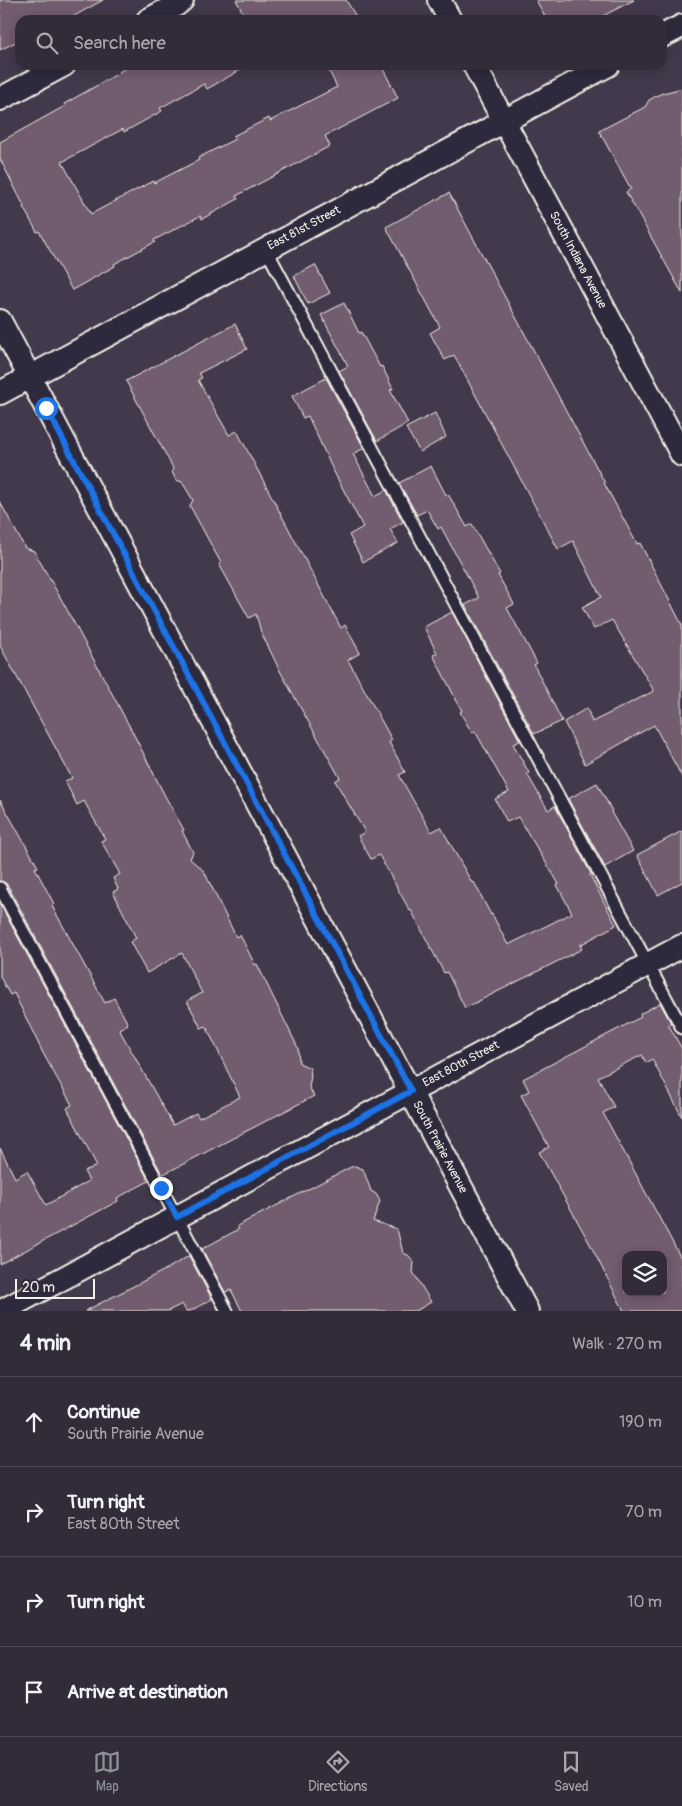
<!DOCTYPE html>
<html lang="en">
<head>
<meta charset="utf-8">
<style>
  body { margin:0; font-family:Pangolin,sans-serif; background:#3a3341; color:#f1f3f6 }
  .controls { position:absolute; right:15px; bottom:15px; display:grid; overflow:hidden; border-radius:10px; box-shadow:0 2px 12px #0003 }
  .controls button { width:45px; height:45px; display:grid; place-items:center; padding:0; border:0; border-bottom:1px solid #4d4753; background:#322b39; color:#f1f3f6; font:25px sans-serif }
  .scale { position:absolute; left:15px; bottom:12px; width:80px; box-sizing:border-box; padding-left:5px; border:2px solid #f4f1e8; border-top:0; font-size:14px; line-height:18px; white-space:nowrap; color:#f4f1e8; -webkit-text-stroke:4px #2f2a3d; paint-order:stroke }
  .stop { position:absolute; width:15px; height:15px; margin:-11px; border:4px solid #1a73e8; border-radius:50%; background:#fff }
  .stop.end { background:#1a73e8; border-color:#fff; box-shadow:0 1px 5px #0008 }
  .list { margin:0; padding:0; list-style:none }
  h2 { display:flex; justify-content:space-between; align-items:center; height:65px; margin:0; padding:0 20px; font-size:21px }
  h2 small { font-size:16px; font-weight:400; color:#a8a7ae }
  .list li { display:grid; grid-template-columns:32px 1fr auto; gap:15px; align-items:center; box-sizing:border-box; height:90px; padding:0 20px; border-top:1px solid #4d4753 }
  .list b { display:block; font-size:19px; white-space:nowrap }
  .list p { margin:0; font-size:16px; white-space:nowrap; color:#a8a7ae }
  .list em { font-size:16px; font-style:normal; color:#a8a7ae }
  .icon { flex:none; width:28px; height:28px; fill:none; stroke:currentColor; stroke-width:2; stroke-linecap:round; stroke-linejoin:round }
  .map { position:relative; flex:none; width:682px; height:1311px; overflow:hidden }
  .search { position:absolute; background:#322b39; box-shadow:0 2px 12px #0003; left:15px; right:15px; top:15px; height:55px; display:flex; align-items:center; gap:12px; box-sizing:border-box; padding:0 18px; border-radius:15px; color:#a8a7ae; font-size:19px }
  .sheet { height:425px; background:#322b39 }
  nav { display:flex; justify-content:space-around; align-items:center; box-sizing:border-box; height:70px; border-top:1px solid #4d4753; background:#322b39; font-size:14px; color:#a8a7ae }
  nav a { display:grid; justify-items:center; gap:2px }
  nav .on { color:#8c9099 }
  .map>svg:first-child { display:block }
</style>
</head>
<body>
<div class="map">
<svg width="682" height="1311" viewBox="0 0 682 1311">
  <rect width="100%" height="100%" fill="#43394c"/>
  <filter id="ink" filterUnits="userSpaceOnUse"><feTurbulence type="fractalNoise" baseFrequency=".02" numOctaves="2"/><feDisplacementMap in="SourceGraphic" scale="10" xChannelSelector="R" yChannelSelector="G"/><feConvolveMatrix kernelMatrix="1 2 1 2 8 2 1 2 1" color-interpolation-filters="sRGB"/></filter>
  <g filter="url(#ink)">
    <!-- building -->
    <g fill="#725b6f" stroke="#f4f1e8" fill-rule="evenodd">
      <polygon points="0,0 103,0 67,20 20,20 20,40 0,50"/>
      <polygon points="236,0 346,0 358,20 247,20"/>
      <polygon points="536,0 634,0 595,20 547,20"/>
      <polygon points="131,65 249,65 207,89 204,84 160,108 162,111 124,132 123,129 62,162 91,214 153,181 154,183 199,160 198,158 235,139 233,136 269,118 270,121 337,87 326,65 381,65 398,98 325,136 330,146 236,196 238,199 202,219 200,216 154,240 155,242 114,264 115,266 72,290 39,231 37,232 23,207 24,206 0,159 0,142 65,106 64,104 119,73 119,72"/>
      <polygon points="682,88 682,293 626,192 631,189 599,131 645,107 649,100 660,94"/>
      <polygon points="449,193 605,483 604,483 637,544 640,543 682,625 682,777 654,725 585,764 564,722 587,708 592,722 654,691 612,620 594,629 582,607 601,597 573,541 558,549 454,355 445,360 430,333 440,327 386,227"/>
      <polygon points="315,265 330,293 308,304 294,276"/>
      <polygon points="344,303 359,333 361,332 380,367 382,366 393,389 390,390 408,423 377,441 339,371 348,366 321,315"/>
      <polygon points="235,324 247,349 199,373 202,378 198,380 229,435 237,431 341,628 345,625 360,653 348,660 392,740 389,742 405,772 399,775 431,832 441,827 472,883 474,882 491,915 492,914 508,945 572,913 557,885 559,884 518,817 507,822 495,799 509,792 475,731 472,733 460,712 462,711 433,655 437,653 424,627 452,612 520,741 513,744 529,773 527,774 548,810 555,806 591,874 590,875 616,925 580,945 582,949 465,1008 447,972 444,973 411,910 410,911 379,855 371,859 358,836 365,832 335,781 340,778 280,671 261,632 256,614 249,618 219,564 221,563 190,506 193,500 182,482 176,480 172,472 173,468 126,381"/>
      <polygon points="326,378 364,448 353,454 375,496 386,490 403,522 390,529 398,543 363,562 349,535 363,527 333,470 308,416 303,418 292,396"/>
      <polygon points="435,413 446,437 420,452 406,428"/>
      <polygon points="431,466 446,495 448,494 467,527 472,524 500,574 498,575 514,604 507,608 537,663 534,665 562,721 534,734 465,605 479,598 462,566 441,527 438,529 427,510 417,515 399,483"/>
      <polygon points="0,502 25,548 34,551 65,606 132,731 165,796 184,830 182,831 193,852 190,859 204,871 236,937 240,935 255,965 257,964 298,1048 299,1063 310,1068 311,1076 309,1087 314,1096 164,1174 162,1174 7,884 0,881 0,800 38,867 35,868 54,904 52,906 105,1003 114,998 128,1024 119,1029 173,1125 196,1113 199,1118 240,1097 206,1026 201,1028 187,1001 202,993 182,953 147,973 130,942 136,938 113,892 118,889 113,878 120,874 101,841 105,839 84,801 77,805 65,781 72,778 0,646"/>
      <polygon points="597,783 612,811 611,812 633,851 605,867 568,799"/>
      <polygon points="682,831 682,882 658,895 637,855"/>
      <polygon points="0,904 149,1181 117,1198 118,1201 0,1264 0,1148 15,1178 27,1171 46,1205 89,1181 84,1171 97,1166 67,1108 72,1105 43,1053 14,993 10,995 0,977"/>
      <path d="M 660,1003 L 671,1023 L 668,1024 L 682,1049 L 682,1117 L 652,1059 L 646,1063 L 642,1055 L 598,1077 L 614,1107 L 603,1113 L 682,1260 L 682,1311 L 624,1311 L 590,1244 L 539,1152 L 549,1147 L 521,1095 L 529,1091 L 523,1079 L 641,1017 L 640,1014 ZM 626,1255 L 663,1255 L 663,1292 L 626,1292 Z"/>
      <polygon points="355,1166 363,1169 371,1191 376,1194 380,1201 373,1221 397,1229 403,1253 408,1255 414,1262 413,1272 431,1302 416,1311 242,1311 231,1290 225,1292 202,1249 239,1229 237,1226 351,1167"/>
      <polygon points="189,1256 212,1299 190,1311 186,1311 182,1304 168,1311 85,1311 163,1271"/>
    </g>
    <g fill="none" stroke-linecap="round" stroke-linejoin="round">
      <!-- service casing -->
      <g stroke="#f4f1e8" stroke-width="15">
        <g id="service">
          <polyline points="266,249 682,1028"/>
          <polyline points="0,888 227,1311"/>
        </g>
      </g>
      <!-- minor casing -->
      <g stroke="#f4f1e8" stroke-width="26">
        <g id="minor">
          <polyline points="439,0 450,20"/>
          <polyline points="148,20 176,5 182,0"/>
          <polyline points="662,36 682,26"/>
          <polyline points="474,65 682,455"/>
          <polyline points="0,99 64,65"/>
          <polyline points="0,321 527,1311"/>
          <polyline points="0,393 608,65"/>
          <polyline points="2,1311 682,946"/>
        </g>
      </g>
      <!-- service -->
      <use href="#service" stroke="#2f2a3d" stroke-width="11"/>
      <!-- minor -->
      <use href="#minor" stroke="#2f2a3d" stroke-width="22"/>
    </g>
  </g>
  <g fill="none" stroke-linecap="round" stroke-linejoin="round" filter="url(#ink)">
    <!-- route -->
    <polyline stroke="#1a73e8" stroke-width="6" points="46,408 411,1091 177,1217 161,1188"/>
  </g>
  <g text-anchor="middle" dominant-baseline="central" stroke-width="4" stroke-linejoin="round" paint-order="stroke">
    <!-- street labels -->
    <g font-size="12" fill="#f4f1e8" stroke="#2f2a3d">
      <text transform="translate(304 228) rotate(-28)">East 81st Street</text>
      <text transform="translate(578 260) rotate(62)">South Indiana Avenue</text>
      <text transform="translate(461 1064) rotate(-28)">East 80th Street</text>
      <text transform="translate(440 1147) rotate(62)">South Prairie Avenue</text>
    </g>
  </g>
</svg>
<div class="controls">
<button><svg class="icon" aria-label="layers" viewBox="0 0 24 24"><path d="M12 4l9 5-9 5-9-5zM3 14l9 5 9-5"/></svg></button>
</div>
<div class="scale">20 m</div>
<div class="stop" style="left:46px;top:408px"></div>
<div class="stop end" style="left:161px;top:1188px"></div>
<div class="search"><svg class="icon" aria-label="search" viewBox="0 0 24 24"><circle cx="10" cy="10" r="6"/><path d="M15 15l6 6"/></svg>Search here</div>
</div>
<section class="sheet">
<h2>4 min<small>Walk · 270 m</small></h2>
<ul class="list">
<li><svg class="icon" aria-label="ahead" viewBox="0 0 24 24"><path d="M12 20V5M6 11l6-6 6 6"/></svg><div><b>Continue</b><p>South Prairie Avenue</p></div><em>190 m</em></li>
<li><svg class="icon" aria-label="right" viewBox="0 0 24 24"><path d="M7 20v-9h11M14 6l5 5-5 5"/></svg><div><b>Turn right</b><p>East 80th Street</p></div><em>70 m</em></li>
<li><svg class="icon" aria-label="right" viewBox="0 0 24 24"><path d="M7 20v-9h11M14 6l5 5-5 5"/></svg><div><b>Turn right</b></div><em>10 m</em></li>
<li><svg class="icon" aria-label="arrive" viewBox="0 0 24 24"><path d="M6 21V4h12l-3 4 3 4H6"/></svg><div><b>Arrive at destination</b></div></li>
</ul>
</section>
<nav>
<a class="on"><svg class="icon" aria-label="map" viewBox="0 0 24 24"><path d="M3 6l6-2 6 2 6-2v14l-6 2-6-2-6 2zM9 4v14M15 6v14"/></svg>Map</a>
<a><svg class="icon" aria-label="directions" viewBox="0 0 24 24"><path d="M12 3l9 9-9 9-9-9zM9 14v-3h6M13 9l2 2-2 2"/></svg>Directions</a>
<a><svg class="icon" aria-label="saved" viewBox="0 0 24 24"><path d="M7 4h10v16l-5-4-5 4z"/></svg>Saved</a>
</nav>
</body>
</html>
